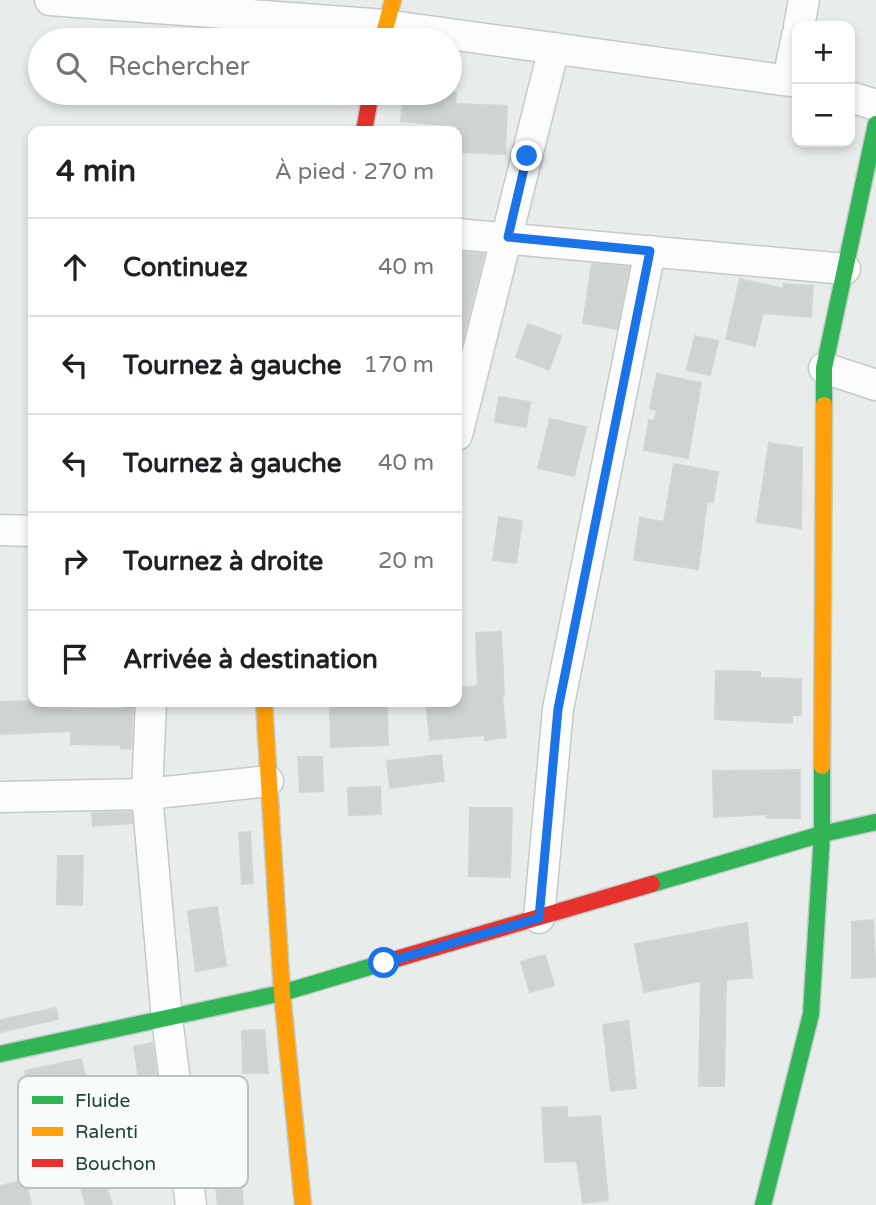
<!DOCTYPE html>
<html lang="fr">
<head>
<meta charset="utf-8">
<style>
  body { margin:0; font-family:"Varela Round",sans-serif; background:#f6f6f6; color:#202124 }
  .controls { position:absolute; right:21px; top:21px; display:grid; overflow:hidden; border-radius:14px; box-shadow:0 4px 10px #0003 }
  .controls button { width:63px; height:63px; display:grid; place-items:center; padding:0; border:0; border-bottom:2px solid #e0e0e0; background:#fff; color:#202124; font:35px sans-serif }
  .stop { position:absolute; width:21px; height:21px; margin:-16px; border:5px solid #1a73e8; border-radius:50%; background:#fff }
  .stop.end { background:#1a73e8; border-color:#fff; box-shadow:0 2px 7px #0008 }
  .list { margin:0; padding:0; list-style:none }
  h2 { display:flex; justify-content:space-between; align-items:center; height:91px; margin:0; padding:0 28px; font-size:30px }
  h2 small { font-size:23px; font-weight:400; color:#757577 }
  .list li { display:grid; grid-template-columns:46px 1fr auto; gap:21px; align-items:center; box-sizing:border-box; height:98px; padding:0 28px; border-top:2px solid #e0e0e0 }
  .list b { display:block; font-size:26px; white-space:nowrap }
  .list em { font-size:23px; font-style:normal; color:#757577 }
  .icon { flex:none; width:38px; height:38px; fill:none; stroke:currentColor; stroke-width:2; stroke-linecap:round; stroke-linejoin:round }
  .map { position:relative; flex:none; width:876px; height:1205px; overflow:hidden }
  .search { position:absolute; background:#fff; box-shadow:0 4px 10px #0003; left:28px; top:28px; width:434px; height:77px; display:flex; align-items:center; gap:18px; box-sizing:border-box; padding:0 24px; border-radius:38px; color:#757577; font-size:26px }
  .panel { position:absolute; background:#fff; box-shadow:0 4px 10px #0003; left:28px; top:126px; width:434px; height:581px; border-radius:14px }
  .map>svg:first-child { display:block }
</style>
</head>
<body>
<div class="map">
<svg width="876" height="1205" viewBox="0 0 876 1205">
  <rect width="100%" height="100%" fill="#e8edeb"/>
  <!-- building -->
  <g fill="#cfd4d2" stroke="#d1d6d4" stroke-width="2">
    <polygon points="404,93 456,93 455,104 507,106 505,154 457,152 457,126 401,121"/>
    <polygon points="457,252 484,254 457,362"/>
    <polygon points="592,264 629,267 617,329 583,323"/>
    <polygon points="740,279 784,289 784,284 813,286 811,317 763,313 755,346 726,339"/>
    <polygon points="528,324 561,336 549,370 516,357"/>
    <polygon points="695,336 718,341 710,375 687,370"/>
    <polygon points="657,374 701,383 688,458 644,450 649,420 654,421 657,411 650,408"/>
    <polygon points="499,397 530,402 526,427 495,422"/>
    <polygon points="550,419 586,427 574,476 538,468"/>
    <polygon points="769,443 802,448 801,528 757,522"/>
    <polygon points="674,464 718,472 713,502 707,501 698,569 634,560 640,518 664,522"/>
    <polygon points="499,517 522,521 516,563 493,560"/>
    <polygon points="501,632 504,696 502,696 506,737 485,740 485,735 430,740 426,702 457,702 457,688 478,686 476,633"/>
    <polygon points="716,671 760,672 760,678 801,679 801,715 792,715 792,723 715,719"/>
    <polygon points="33,701 48,702 48,708 123,709 123,702 133,702 131,749 121,748 121,745 71,744 71,731 0,734 0,702"/>
    <polygon points="387,707 388,745 331,747 330,708"/>
    <polygon points="441,755 444,781 390,788 387,761"/>
    <polygon points="298,757 322,757 323,791 300,792"/>
    <polygon points="800,770 800,818 767,818 767,814 714,817 713,771"/>
    <polygon points="380,787 381,814 349,815 348,788"/>
    <polygon points="470,808 512,808 510,877 469,876"/>
    <polygon points="131,812 132,823 93,826 92,813"/>
    <polygon points="250,832 253,883 242,884 239,833"/>
    <polygon points="58,856 83,856 82,905 57,904"/>
    <polygon points="217,907 226,966 196,971 188,911"/>
    <polygon points="873,920 876,977 852,978 852,922"/>
    <polygon points="747,923 752,977 726,980 724,1086 699,1086 701,981 644,992 635,944"/>
    <polygon points="545,955 554,985 530,992 521,962"/>
    <polygon points="56,1008 58,1019 0,1032 0,1020"/>
    <polygon points="628,1021 636,1088 611,1091 603,1025"/>
    <polygon points="264,1030 268,1073 243,1073 242,1031"/>
    <polygon points="152,1043 167,1153 105,1162 107,1168 101,1170 112,1205 86,1205 77,1176 52,1182 25,1071 81,1059 95,1117 144,1109 134,1047"/>
    <polygon points="567,1107 567,1118 600,1116 608,1200 583,1203 577,1161 545,1162 542,1108"/>
    <polygon points="239,1157 243,1205 218,1205 213,1160"/>
    <polygon points="26,1180 31,1205 0,1205 0,1186"/>
  </g>
  <g fill="none" stroke-linecap="round" stroke-linejoin="round">
    <!-- street casing -->
    <g stroke="#c5cac8" stroke-width="33">
      <g id="street">
        <polyline points="50,0 385,25 797,82"/>
        <polyline points="799,26 804,0"/>
        <polyline points="788,79 797,36"/>
        <polyline points="850,97 876,105"/>
        <polyline points="457,234 845,269"/>
        <polyline points="824,368 876,385"/>
        <polyline points="457,435 554,48"/>
        <polyline points="0,530 33,531"/>
        <polyline points="151,702 147,794 167,1019 191,1205"/>
        <polyline points="0,797 147,794 268,781"/>
        <polyline points="539,918 558,709 650,251"/>
      </g>
    </g>
    <!-- fast casing -->
    <g stroke="#c3cbc8" stroke-width="19">
      <g id="fast">
        <polyline points="824,405 824,368 876,124"/>
        <polyline points="652,884 822,834 876,822"/>
        <polyline points="0,1054 282,993 386,962"/>
        <polyline points="763,1205 811,1014 822,834 822,766"/>
      </g>
    </g>
    <!-- slow casing -->
    <g stroke="#c3cbc8" stroke-width="19">
      <g id="slow">
        <polyline points="382,40 393,0"/>
        <polyline points="264,702 282,993 303,1205"/>
        <polyline points="822,766 824,405"/>
      </g>
    </g>
    <!-- jam casing -->
    <g stroke="#c3cbc8" stroke-width="19">
      <g id="jam">
        <polyline points="364,131 371,93"/>
        <polyline points="386,962 652,884"/>
      </g>
    </g>
    <!-- street -->
    <use href="#street" stroke="#fcfcfc" stroke-width="30"/>
    <!-- fast -->
    <use href="#fast" stroke="#30b455" stroke-width="16"/>
    <!-- slow -->
    <use href="#slow" stroke="#ff9f0a" stroke-width="16"/>
    <!-- jam -->
    <use href="#jam" stroke="#e5322d" stroke-width="16"/>
  </g>
  <g fill="none" stroke-linecap="round" stroke-linejoin="round">
    <!-- route -->
    <polyline stroke="#1a73e8" stroke-width="9" points="384,963 539,918 558,709 650,251 508,237 527,156"/>
  </g>
  <!-- legend -->
  <rect x="18" y="1076" width="230" height="112" rx="10" fill="#f7fbf9" stroke="#b8c4c0" stroke-width="2"/>
  <rect x="32" y="1096" width="31" height="8" fill="#30b455"/>
  <rect x="32" y="1127" width="31" height="9" fill="#ff9f0a"/>
  <rect x="32" y="1159" width="31" height="8" fill="#e5322d"/>
  <g font-size="19" fill="#24423a">
    <text x="75" y="1107">Fluide</text>
    <text x="75" y="1138">Ralenti</text>
    <text x="75" y="1170">Bouchon</text>
  </g>
</svg>
<div class="controls">
<button>+</button>
<button>−</button>
</div>
<div class="stop" style="left:384px;top:963px"></div>
<div class="stop end" style="left:527px;top:156px"></div>
<div class="search"><svg class="icon" aria-label="search" viewBox="0 0 24 24"><circle cx="10" cy="10" r="6"/><path d="M15 15l6 6"/></svg>Rechercher</div>
<section class="panel">
<h2>4 min<small>À pied · 270 m</small></h2>
<ul class="list">
<li><svg class="icon" aria-label="ahead" viewBox="0 0 24 24"><path d="M12 20V5M6 11l6-6 6 6"/></svg><div><b>Continuez</b></div><em>40 m</em></li>
<li><svg class="icon" aria-label="left" viewBox="0 0 24 24"><path d="M17 20v-9H6M10 6l-5 5 5 5"/></svg><div><b>Tournez à gauche</b></div><em>170 m</em></li>
<li><svg class="icon" aria-label="left" viewBox="0 0 24 24"><path d="M17 20v-9H6M10 6l-5 5 5 5"/></svg><div><b>Tournez à gauche</b></div><em>40 m</em></li>
<li><svg class="icon" aria-label="right" viewBox="0 0 24 24"><path d="M7 20v-9h11M14 6l5 5-5 5"/></svg><div><b>Tournez à droite</b></div><em>20 m</em></li>
<li><svg class="icon" aria-label="arrive" viewBox="0 0 24 24"><path d="M6 21V4h12l-3 4 3 4H6"/></svg><div><b>Arrivée à destination</b></div></li>
</ul>
</section>
</div>
</body>
</html>
